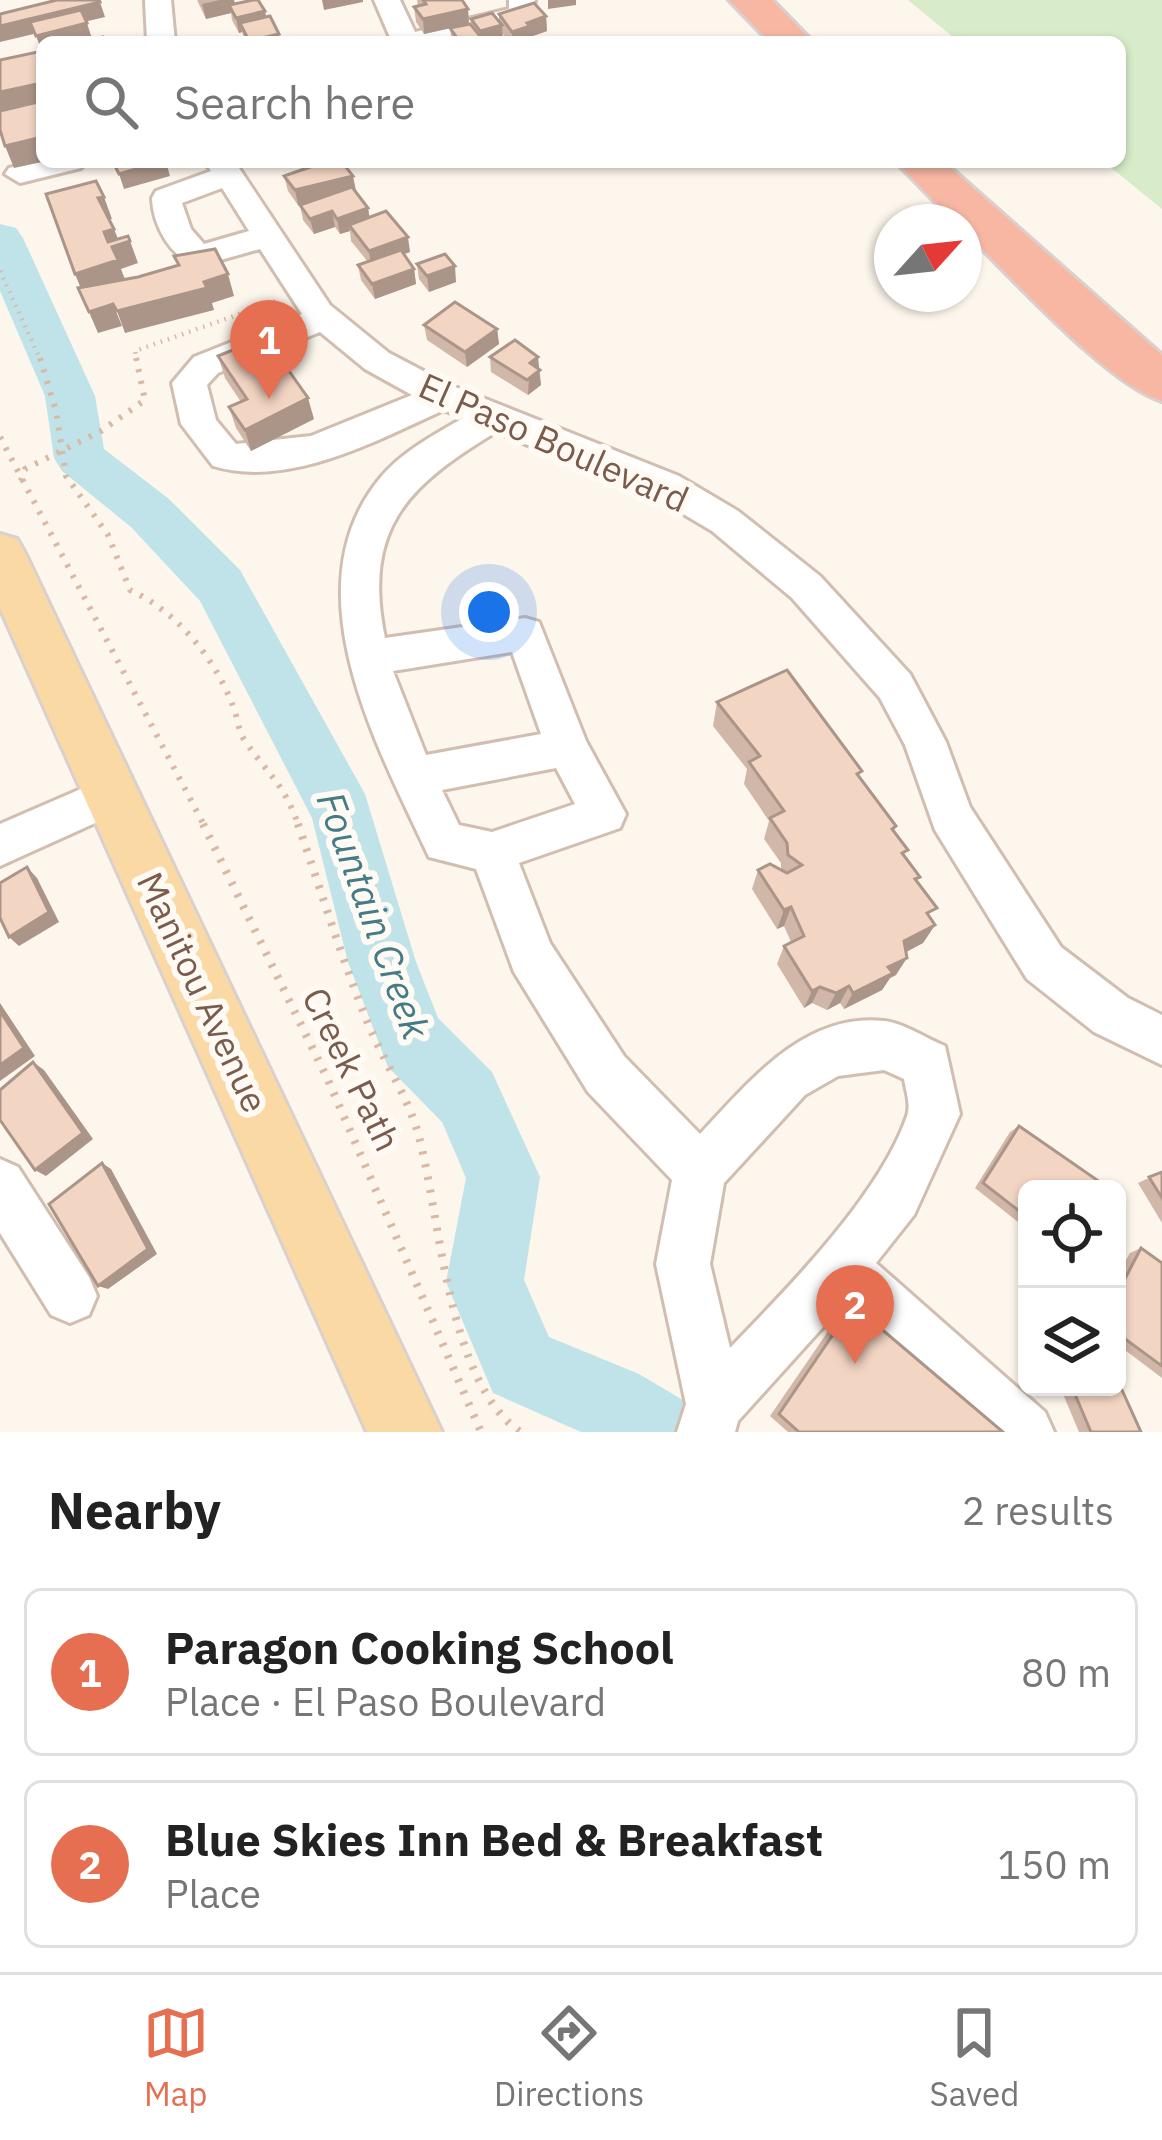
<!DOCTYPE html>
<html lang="en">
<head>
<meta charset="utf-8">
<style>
  body { margin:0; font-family:"IBM Plex Sans",sans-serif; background:#f2f2f2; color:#222 }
  .controls { position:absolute; right:36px; bottom:36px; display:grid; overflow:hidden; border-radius:18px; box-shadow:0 3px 9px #0004 }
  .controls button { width:108px; height:108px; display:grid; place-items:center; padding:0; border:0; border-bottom:3px solid #e0e0e0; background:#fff; color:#222; font:60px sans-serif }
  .compass { position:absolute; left:874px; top:204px; width:108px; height:108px; border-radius:50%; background:#fff; box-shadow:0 3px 9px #0004; rotate:63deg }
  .you { position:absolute; left:489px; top:612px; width:42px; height:42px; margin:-30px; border:9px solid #fff; border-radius:50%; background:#1a73e8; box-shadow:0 0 0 18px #1a73e833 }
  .badge { display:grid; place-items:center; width:78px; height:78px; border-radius:50%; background:#e76f51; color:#fff; font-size:39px; font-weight:700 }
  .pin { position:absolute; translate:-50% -99px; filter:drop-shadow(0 3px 6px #0008) }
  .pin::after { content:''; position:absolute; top:63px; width:42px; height:36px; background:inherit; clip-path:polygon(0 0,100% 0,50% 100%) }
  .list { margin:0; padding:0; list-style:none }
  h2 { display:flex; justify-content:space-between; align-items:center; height:156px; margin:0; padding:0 48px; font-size:51px }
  h2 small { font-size:39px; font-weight:400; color:#767676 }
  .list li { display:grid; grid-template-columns:78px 1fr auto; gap:36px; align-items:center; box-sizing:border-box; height:168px; margin:0 24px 24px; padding:0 24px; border:3px solid #e0e0e0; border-radius:18px }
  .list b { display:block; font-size:45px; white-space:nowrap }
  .list p { margin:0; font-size:39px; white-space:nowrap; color:#767676 }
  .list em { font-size:39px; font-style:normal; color:#767676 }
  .icon { flex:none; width:66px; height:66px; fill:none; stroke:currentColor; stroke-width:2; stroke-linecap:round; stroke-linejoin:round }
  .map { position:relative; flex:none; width:1162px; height:1432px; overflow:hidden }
  .search { position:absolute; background:#fff; box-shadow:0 3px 9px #0004; left:36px; right:36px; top:36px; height:132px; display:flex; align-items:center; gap:30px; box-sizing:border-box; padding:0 42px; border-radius:18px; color:#767676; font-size:45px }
  .sheet { height:540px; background:#fff }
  nav { display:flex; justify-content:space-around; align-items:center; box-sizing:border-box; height:168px; border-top:3px solid #e0e0e0; background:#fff; font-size:33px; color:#767676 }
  nav a { display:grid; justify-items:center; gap:6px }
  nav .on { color:#e76f51 }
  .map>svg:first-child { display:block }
</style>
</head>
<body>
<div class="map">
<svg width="1162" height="1432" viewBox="0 0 1162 1432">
  <rect width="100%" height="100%" fill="#fdf6ec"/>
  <!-- green -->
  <polygon fill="#d8ecc9" points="908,0 1162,0 1162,209 1104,162 1120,162 1120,42 959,42"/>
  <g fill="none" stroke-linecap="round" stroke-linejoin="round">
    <!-- river -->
    <polygon fill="#bfe3e8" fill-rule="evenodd" points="0,224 16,228 23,238 95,396 104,449 169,499 240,570 365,794 416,962 438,1018 492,1072 540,1177 524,1280 549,1337 639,1374 688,1403 700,1432 581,1432 493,1393 446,1282 466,1178 442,1122 388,1067 348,962 312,818 200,601 131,527 62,471 54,458 45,396 0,291"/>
    <!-- minor casing -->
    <g stroke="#d1beb0" stroke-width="6">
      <g id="minor">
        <polygon points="145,0 171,0 175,42 147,42"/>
        <polygon points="374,0 400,0 415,32 509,9 509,0 535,0 532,20 441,42 392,42"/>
        <polygon points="42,160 42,162 85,162 81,168 20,183 5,174 9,168"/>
        <path d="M 205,162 L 235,162 L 330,305 L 389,353 L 450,385 L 679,476 L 738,511 L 820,576 L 910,674 L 946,742 L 970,807 L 1061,947 L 1128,998 L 1162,1015 L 1162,1065 L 1094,1032 L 1027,979 L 935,830 L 905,745 L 880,698 L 792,598 L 712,531 L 653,496 L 496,432 C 409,485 362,527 385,638 L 525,618 L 539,622 L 586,741 L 626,814 L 620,828 L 519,863 L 550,943 L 624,1056 L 700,1134 C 748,1083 804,1012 884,1021 C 904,1023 927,1039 945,1046 L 960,1114 L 914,1215 L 876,1263 L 1045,1412 L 1054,1432 L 982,1432 L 842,1306 L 738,1421 L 735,1432 L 677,1432 L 686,1404 L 656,1264 L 672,1180 L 588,1092 L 514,972 L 476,869 L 429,857 C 379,749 288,588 381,477 C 403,451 434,435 463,418 L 444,410 C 377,440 289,489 213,466 L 181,424 L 172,383 L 194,357 L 302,314 L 260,249 L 199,266 C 171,259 153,226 152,198 L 156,191 L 211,171 ZM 222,188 L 249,231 L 204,244 L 191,229 L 182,203 ZM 320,332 L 365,369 L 412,395 L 311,436 L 236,444 L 216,420 L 207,385 L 218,373 ZM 512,652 L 541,734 L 426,755 L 393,671 ZM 556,768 L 575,804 L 492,832 L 459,825 L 442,790 ZM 884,1070 L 904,1079 C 906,1091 911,1105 907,1116 C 880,1195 788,1288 730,1348 L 710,1264 L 724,1183 L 805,1095 L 838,1076 Z"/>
        <polygon points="111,776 126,781 133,795 126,809 0,866 0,824"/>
        <polygon points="0,1159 18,1167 89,1277 97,1296 89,1315 70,1323 51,1315 0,1233"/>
      </g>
    </g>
    <!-- major casing -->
    <g stroke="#dad1cd" stroke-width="6">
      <polygon id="major" points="0,534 17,539 25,553 442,1432 367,1432 0,608"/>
    </g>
    <!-- highway casing -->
    <g stroke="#dad1cd" stroke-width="6">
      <g id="highway">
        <polygon points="729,0 772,0 813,42 770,42"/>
        <path d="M 896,162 L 944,162 L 1162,355 L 1162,401 C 1108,385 1009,274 964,231 L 964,222 L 955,222 Z"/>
      </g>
    </g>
    <!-- path-far2 -->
    <g stroke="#d9b8a5" stroke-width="4.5" stroke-dasharray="1.5 6" stroke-linecap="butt">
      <polyline points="0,271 41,361"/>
      <polyline points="137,361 135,351 276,301"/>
    </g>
    <!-- path-far1 -->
    <g stroke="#d9b8a5" stroke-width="6" stroke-dasharray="3 9" stroke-linecap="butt">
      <path d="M 40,358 L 56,411 L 66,476 L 108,535 L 130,590 C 176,611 215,658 233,706 C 238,718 238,731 245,741 C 270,777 284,783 299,827"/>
      <polyline points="0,437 205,827"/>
      <polyline points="21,481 25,469 101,431 145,400 136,358"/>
    </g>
    <!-- path -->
    <g stroke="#d9b8a5" stroke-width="8" stroke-dasharray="3 10" stroke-linecap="butt">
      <polyline points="203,824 328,1080 481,1432"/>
      <path d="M 298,824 C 320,888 340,953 365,1016 C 380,1055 406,1093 418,1133 C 441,1216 446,1379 520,1432"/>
    </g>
    <!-- minor -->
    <use href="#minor" fill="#fff" fill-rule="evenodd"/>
    <!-- major -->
    <use href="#major" fill="#fbd9a5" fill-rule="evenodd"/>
    <!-- highway -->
    <use href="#highway" fill="#f7b7a3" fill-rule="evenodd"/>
  </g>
  <!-- wall -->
  <g fill="#d1b7a8">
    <polygon points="197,0 234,0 235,4 266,17 281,42 246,42 242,32 239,33 232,20 231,13 206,19"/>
    <polygon points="417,0 462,0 468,9 469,24 424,34 416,22 414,7 418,6"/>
    <polygon points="499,14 546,16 547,31 530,37 530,41 528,42 509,42 502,33 503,40 496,42 452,42 450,28 471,25 471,19 499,22"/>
    <polygon points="308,162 342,162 355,191 368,208 370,218 410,252 404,254 414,269 416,284 375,299 361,280 358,265 368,262 351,241 350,231 340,234 335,227 314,234 303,220 300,205 298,205 288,191 284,176 309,168"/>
    <polygon points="417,264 456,282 429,292 419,279"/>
    <polygon points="424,325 497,329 499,344 467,367 427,340"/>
    <polygon points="218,356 314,419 251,451 236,428 229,407 241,402 225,378"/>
    <polygon points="490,357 539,369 541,385 528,395 491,372"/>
    <polygon points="717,702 860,777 896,826 894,831 917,882 930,918 935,925 923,943 906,952 896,975 890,978 882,990 844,1009 840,1003 827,1010 812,1003 804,1008 777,964 784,946 791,942 784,926 777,929 752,889 758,870 781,870 781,863 764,839 769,821 744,784 747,769 713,726"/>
    <polygon points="1019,1126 1027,1189 1027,1229 975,1188 1010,1132"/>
    <polygon points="1162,1172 1162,1223 1138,1183"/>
    <polygon points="1141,1248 1162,1263 1162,1378 1117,1344 1117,1276 1130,1253"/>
    <polygon points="853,1305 1003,1432 788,1432 770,1416 842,1311"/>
    <polygon points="1083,1387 1117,1387 1141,1432 1079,1432 1063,1394"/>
  </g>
  <!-- shaded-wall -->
  <g fill="#aa9588">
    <polygon points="220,0 234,0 237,12 229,5 231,13 206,19 202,4"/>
    <polygon points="322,0 363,0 363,2 324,10"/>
    <polygon points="548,0 576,0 576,5 548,9"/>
    <polygon points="100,2 105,17 0,42 0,26"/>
    <polygon points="468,9 469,24 424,34 423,19"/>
    <polygon points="265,11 268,26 240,23 242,32 239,33 236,18"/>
    <polygon points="546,16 547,31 530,37 530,41 528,42 512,42 512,32 527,23"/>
    <polygon points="87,23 92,39 79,42 42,42 42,51 36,36"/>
    <polygon points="502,25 503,40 481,42 480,31"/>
    <polygon points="279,34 281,42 250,42 249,41"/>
    <polygon points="42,83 42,107 3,116 0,109 0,92"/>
    <polygon points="42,137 42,162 14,168 5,146"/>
    <polygon points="160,162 166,162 170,176 124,189 119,174"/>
    <polygon points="353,176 356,191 298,205 295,190"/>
    <polygon points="104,197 112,219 106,220 98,198"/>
    <polygon points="368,208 370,223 349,225 350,231 340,234 337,219"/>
    <polygon points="332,211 335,227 314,234 310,219"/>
    <polygon points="114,229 120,244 130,241 138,263 121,269 126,282 84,296 75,274 104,232"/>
    <polygon points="408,237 410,252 371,266 369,251"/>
    <polygon points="455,266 456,282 429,292 427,276"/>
    <polygon points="414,269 416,284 375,299 372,284"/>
    <polygon points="228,274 234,296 212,303 214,310 125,333 117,311"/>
    <polygon points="113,304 122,326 98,333 89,312"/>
    <polygon points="497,329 499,344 467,367 465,352"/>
    <polygon points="538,357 541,385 528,395 530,363"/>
    <polygon points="308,398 314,419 251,451 245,430"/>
    <polygon points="27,867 37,878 59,922 19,946 9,937"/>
    <polygon points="791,907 784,926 777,929 784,910"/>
    <polygon points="935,925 923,943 893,959 904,941"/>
    <polygon points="907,958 896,975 890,978 882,990 844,1009 853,993 888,967"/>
    <polygon points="849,986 840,1003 827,1010 836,993"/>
    <polygon points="820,987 812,1003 804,1008 812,991"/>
    <polygon points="0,1003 35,1056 0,1081"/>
    <polygon points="33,1062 44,1070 93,1139 46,1176 35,1170"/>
    <polygon points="102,1163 111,1169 157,1254 108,1289 98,1286"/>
  </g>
  <!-- building -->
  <g fill="#f3d5c3" stroke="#aa9588" stroke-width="3">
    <polygon points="57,0 99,0 100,2 0,26 0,14"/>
    <polygon points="253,0 258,0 265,11 236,18 229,5"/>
    <polygon points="423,0 462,0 468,9 423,19 414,7 426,4"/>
    <polygon points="534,3 546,16 527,23 530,26 512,32 499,14"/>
    <polygon points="81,10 87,23 36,36 30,22"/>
    <polygon points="492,13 502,25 480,31 471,19"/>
    <polygon points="270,16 279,34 249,41 240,23"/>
    <polygon points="470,24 481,37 460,42 450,28"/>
    <polygon points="103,37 105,42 82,42"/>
    <polygon points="42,51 42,83 0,92 0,60"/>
    <polygon points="42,101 42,137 5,146 0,130 0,111"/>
    <polygon points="113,162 160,162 119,174"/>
    <polygon points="309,162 342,162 353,176 295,190 284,176 313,166"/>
    <polygon points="96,181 104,197 98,198 114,229 104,232 108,242 128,236 130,241 112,247 118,260 75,274 46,194"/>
    <polygon points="352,187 368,208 337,219 332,211 310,219 300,205"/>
    <polygon points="386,211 408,237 369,251 349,225"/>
    <polygon points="215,249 228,274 204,282 207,288 117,311 113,304 89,312 78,288 138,277 179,265 174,256"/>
    <polygon points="401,250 414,269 372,284 358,265"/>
    <polygon points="445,254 455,266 427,276 417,264"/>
    <polygon points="455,302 497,329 465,352 424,325"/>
    <polygon points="265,337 308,398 245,430 229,407 247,399 218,356"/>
    <polygon points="515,340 538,357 530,363 540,370 527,380 490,357"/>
    <polygon points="787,670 862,771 857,774 896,826 892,829 908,850 902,853 920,877 915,879 937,908 927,913 935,925 904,941 907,958 888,967 893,973 853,993 849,986 836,993 820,987 812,991 784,946 804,936 791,907 784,910 758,870 770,864 787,873 802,865 788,855 787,843 770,818 784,811 749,762 760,756 717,702"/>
    <polygon points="27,867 49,912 9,937 0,918 0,883"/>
    <polygon points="0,1011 24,1048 0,1065"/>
    <polygon points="33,1062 83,1133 35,1170 0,1120 0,1090"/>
    <polygon points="1019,1126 1100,1182 1095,1189 1027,1189 1027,1217 983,1183"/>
    <polygon points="102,1163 148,1249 98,1286 49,1204"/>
    <polygon points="1162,1172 1162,1198 1149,1177"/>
    <polygon points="1141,1248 1162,1263 1162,1366 1117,1333 1117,1294"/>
    <polygon points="853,1305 1003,1432 799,1432 779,1414"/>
    <polygon points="1117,1379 1141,1432 1091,1432 1074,1392 1089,1387 1117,1387"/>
  </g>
  <g text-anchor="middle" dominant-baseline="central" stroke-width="12" stroke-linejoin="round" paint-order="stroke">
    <!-- street labels -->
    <g font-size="36" fill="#7a5c4d" stroke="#fffaf3">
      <text transform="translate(554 442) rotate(24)">El Paso Boulevard</text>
      <text transform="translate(203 992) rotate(65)">Manitou Avenue</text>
      <text transform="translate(352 1069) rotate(64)">Creek Path</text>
    </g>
    <!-- water labels -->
    <g font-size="39" font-style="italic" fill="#437c86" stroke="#fffaf3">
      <text transform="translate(374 915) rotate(70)">Fountain Creek</text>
    </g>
  </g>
</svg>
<div class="controls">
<button><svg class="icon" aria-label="locate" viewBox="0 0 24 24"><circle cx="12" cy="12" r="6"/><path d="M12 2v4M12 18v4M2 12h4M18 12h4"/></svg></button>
<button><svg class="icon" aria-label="layers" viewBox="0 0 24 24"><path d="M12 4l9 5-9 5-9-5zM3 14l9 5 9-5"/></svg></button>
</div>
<svg class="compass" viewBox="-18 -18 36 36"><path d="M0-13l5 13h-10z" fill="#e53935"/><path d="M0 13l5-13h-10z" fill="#767676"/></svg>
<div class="you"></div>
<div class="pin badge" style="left:269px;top:399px">1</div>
<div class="pin badge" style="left:855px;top:1364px">2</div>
<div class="search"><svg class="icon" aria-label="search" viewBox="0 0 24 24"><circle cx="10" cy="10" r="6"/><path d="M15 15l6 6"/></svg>Search here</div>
</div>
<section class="sheet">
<h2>Nearby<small>2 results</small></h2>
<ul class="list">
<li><span class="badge">1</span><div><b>Paragon Cooking School</b><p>Place · El Paso Boulevard</p></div><em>80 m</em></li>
<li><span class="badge">2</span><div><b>Blue Skies Inn Bed &amp; Breakfast</b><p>Place</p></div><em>150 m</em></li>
</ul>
</section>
<nav>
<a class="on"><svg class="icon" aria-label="map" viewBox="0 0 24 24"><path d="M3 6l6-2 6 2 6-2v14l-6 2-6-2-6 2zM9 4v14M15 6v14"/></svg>Map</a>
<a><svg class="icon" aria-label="directions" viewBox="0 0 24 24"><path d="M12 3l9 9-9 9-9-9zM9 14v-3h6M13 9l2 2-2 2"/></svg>Directions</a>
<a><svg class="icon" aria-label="saved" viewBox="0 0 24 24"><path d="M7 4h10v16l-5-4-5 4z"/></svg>Saved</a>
</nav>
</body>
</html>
